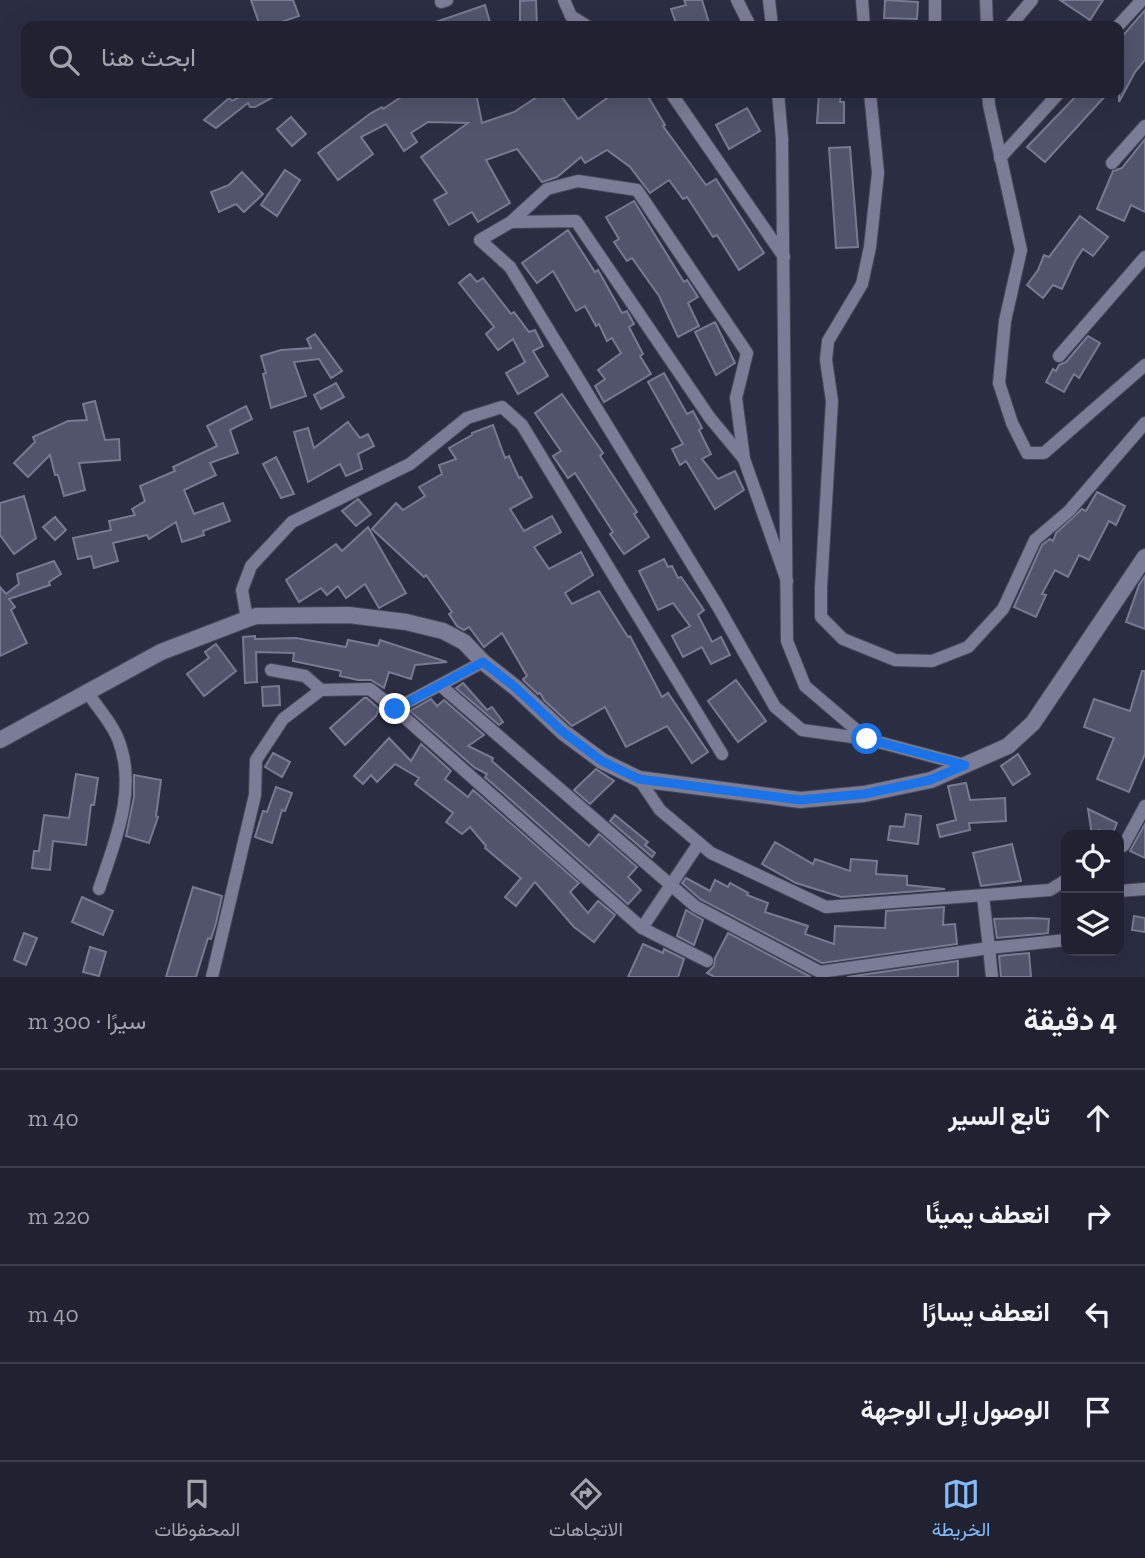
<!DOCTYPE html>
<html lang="ar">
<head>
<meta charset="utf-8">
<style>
  body { margin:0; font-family:"Zilla Slab",Vazirmatn,serif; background:#2d2f3e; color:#f1f3f6; direction:rtl }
  .controls { position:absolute; right:21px; bottom:21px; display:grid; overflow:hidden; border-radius:14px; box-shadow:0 7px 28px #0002 }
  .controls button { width:63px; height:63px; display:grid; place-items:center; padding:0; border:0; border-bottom:2px solid #3d3f4d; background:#202232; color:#f1f3f6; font:35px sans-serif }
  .stop { position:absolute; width:21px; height:21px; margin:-16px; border:5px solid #1a73e8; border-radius:50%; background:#fff }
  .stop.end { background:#1a73e8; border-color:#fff; box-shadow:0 2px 7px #0008 }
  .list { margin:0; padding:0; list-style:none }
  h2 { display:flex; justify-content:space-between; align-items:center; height:91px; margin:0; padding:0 28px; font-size:30px }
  h2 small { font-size:23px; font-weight:400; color:#a2a4ac }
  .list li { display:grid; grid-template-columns:46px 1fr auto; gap:21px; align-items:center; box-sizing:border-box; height:98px; padding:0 28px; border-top:2px solid #3d3f4d }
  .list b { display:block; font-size:26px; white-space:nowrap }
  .list em { font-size:23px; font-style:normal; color:#a2a4ac }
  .icon { flex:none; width:38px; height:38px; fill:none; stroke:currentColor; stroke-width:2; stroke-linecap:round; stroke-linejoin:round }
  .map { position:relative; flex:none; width:1145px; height:977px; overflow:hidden; direction:ltr }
  .search { position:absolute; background:#202232; box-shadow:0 7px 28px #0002; left:21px; right:21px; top:21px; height:77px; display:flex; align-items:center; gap:18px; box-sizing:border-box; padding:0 24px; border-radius:14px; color:#a2a4ac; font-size:26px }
  .sheet { height:483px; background:#202232 }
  nav { display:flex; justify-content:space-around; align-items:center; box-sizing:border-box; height:98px; border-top:2px solid #3d3f4d; background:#202232; font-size:19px; color:#a2a4ac }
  nav a { display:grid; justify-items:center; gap:4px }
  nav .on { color:#84bcfb }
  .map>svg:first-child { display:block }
</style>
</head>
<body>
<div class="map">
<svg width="1145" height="977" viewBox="0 0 1145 977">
  <rect width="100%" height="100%" fill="#2b2d42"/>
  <!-- building -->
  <g fill="#51546b" stroke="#777a92" stroke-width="2">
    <polygon points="251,0 293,0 299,16 269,26 260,26"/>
    <polygon points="536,0 537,26 520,26 520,1"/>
    <polygon points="684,0 702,0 710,26 677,26 671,9 686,5"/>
    <polygon points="885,0 918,2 917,19 884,18"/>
    <polygon points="1060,0 1103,0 1090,20"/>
    <polygon points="485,5 491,26 430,26 430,24"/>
    <polygon points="1145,10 1145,60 1135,72 1119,102 1119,40"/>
    <polygon points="242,93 281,93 255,107 250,107 248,103 216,128 204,120 229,98 232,101 243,95"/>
    <polygon points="407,93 476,93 482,123 514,112 543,93 559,93 578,119 614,93 646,93 665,125 663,126 706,185 716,179 764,253 739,270 717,235 713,237 687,197 683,199 669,180 650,193 630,167 607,150 585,163 581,157 557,177 542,182 517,149 486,160 510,203 478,222 472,212 449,225 434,200 447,193 421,157 468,123 428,122 411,133 417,142 404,151 386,124 361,137 373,154 338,180 318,153 371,113 382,107 383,109"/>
    <polygon points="819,93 841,93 840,102 844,102 844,123 817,123"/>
    <polygon points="1079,93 1108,93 1045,162 1027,147"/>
    <polygon points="747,108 760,131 729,149 716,125"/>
    <polygon points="291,117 306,134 292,146 277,129"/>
    <polygon points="1145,139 1145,212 1131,205 1124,221 1097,209 1113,171 1122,168"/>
    <polygon points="850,147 858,247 836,248 829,148"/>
    <polygon points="285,170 300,180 277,216 261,205"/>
    <polygon points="242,172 263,194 244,212 236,204 219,212 211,192 229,185"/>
    <polygon points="634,201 684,282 687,280 698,297 688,303 699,326 678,337 659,296 632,258 627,261 614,242 619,239 606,217"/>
    <polygon points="1080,216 1108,237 1093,256 1083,249 1075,261 1062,289 1053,285 1043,298 1027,285 1038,270 1044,255 1049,257"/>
    <polygon points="568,230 595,272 598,270 622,313 627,311 628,313 634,324 629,327 643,354 640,356 651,374 604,402 595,386 605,379 598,370 621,353 612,338 607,341 599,324 596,326 585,306 576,311 553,271 537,283 522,263"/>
    <polygon points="470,274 477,282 483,278 511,314 514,312 529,332 535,330 543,346 533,351 548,376 518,394 506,373 525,362 513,339 498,350 486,334 494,327 459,283"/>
    <polygon points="715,322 735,363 716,375 695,332"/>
    <polygon points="315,334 342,371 331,378 319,359 294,362 306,396 271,408 263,374 266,373 261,356 281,350 311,348 307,339"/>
    <polygon points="1088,336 1100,343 1079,378 1074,374 1064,392 1046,382 1053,369 1056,371 1059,365 1066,362"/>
    <polygon points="664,373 687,414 693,411 702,428 699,430 711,454 702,459 718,479 735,471 744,490 715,509 686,461 680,465 672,449 683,444 648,382"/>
    <polygon points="336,383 344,397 321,409 314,395"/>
    <polygon points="562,394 603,453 600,456 637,512 634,514 649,537 624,554 610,534 613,532 575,473 568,478 553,456 561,451 535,413"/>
    <polygon points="95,401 105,440 119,439 120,460 79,463 85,490 64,496 58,475 55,475 50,455 28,477 14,463 35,442 33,437 68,421 87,420 83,404"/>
    <polygon points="246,406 252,419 230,430 238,453 210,463 216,475 184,490 194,514 223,503 230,521 203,531 204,535 182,542 176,522 149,539 147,535 113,543 118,561 94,568 91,556 78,559 73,538 111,530 109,521 135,515 132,509 145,501 140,486 175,471 173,467 217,446 207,426"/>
    <polygon points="348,422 360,438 368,434 374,446 358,454 362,469 346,476 340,464 308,482 294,432 308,428 314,448"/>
    <polygon points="493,425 505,458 509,456 519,478 521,477 532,497 510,509 524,531 552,516 561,532 534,547 549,569 581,552 593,575 565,593 572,604 599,591 628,637 630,636 662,697 668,693 708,752 692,763 667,726 626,747 605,707 572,726 544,700 540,693 538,694 524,681 523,679 527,676 502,633 484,647 469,627 464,630 457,626 449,614 452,612 426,575 424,577 372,529 396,503 403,510 425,496 419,487 442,474 439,465 456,459 449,448 472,435 472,433"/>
    <polygon points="276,457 294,494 281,498 263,464"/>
    <polygon points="1097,492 1125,506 1116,525 1109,521 1089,560 1079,555 1068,577 1055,570 1042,594 1046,595 1036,617 1014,607 1042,545 1050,539 1053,541 1056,533 1082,509 1086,511"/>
    <polygon points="24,496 36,538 14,554 0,535 0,503"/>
    <polygon points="358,499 371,514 356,526 342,511"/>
    <polygon points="55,517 66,530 55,540 43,527"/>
    <polygon points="368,527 406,593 379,608 365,584 346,598 338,586 327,595 321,588 299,602 286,580 336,544 342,551"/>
    <polygon points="664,559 668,567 672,566 678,578 681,577 704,610 698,615 712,642 721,637 730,655 711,664 702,647 683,657 672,636 690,626 673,603 658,610 639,571"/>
    <polygon points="54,561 61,574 49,582 50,585 9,599 15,607 11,610 27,643 0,656 0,587 6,594 19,584 17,574"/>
    <polygon points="1145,576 1145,629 1126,622 1139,585"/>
    <polygon points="255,636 255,639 296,638 346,647 348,640 378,646 380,640 447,662 415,665 411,679 389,672 384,688 371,680 358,680 340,676 341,671 293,661 294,653 256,652 257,682 245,683 243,637"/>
    <polygon points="216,644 236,671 204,696 187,674 209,658 205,652"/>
    <polygon points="1142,671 1145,671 1145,754 1129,792 1097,779 1114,738 1084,727 1094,699 1130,711"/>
    <polygon points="736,680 766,721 738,742 708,701"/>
    <polygon points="463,683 487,710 492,707 503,722 499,725 456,688"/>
    <polygon points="279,686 280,705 263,706 262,687"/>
    <polygon points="364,698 367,698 379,709 376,716 345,745 330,728"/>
    <polygon points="431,699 437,706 444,700 484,735 468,746 493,758 492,761 589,846 599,834 637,867 628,877 641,890 628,904 485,777 487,774 475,768 410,711"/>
    <polygon points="389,738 411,761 421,744 451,771 445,779 468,797 473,790 579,883 570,892 588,913 598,901 615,915 594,942 574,927 535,882 516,906 505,897 521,878 485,848 486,846 470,827 462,834 446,822 453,813 415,784 419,778 395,764 377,782 371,775 363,784 354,776"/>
    <polygon points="273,753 290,762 282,777 265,767"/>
    <polygon points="1018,754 1030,774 1013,785 1001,766"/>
    <polygon points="596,769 614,781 590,804 574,790"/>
    <polygon points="76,774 98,778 94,805 91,805 86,845 53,841 50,870 32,868 34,851 39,851 44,815 69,818"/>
    <polygon points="134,775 161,780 156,816 158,817 149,843 126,836 134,797"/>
    <polygon points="966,783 970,800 1005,798 1006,821 969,823 970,830 940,837 937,825 956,820 948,786"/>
    <polygon points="276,787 292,793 285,811 282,810 272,843 255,837 263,811 267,812"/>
    <polygon points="1088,809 1117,823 1112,835 1099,830 1097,835 1092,835"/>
    <polygon points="906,814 921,816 918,844 888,840 890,826 904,827"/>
    <polygon points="615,815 648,842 645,845 655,853 652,857 610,821"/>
    <polygon points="1145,824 1145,858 1130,851"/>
    <polygon points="775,842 813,864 815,859 850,871 851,859 877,861 876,874 907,876 907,885 945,889 841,897 796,883 762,864"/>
    <polygon points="1012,844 1021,881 981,886 973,853"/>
    <polygon points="686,878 710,891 715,880 728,887 730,883 748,893 747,895 768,903 765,912 808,926 805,934 834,944 835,926 885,928 886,911 944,907 943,925 955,924 957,944 822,963 700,899 682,883"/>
    <polygon points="193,887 222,896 216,923 211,939 208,938 196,977 166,977"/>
    <polygon points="82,897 113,911 103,935 72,922"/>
    <polygon points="686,910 703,920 694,945 677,936"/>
    <polygon points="1134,916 1145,918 1145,932 1132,930"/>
    <polygon points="1031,918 1049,919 1048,933 997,938 994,919"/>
    <polygon points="24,933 37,938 26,965 14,960"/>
    <polygon points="728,933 811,977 715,977 707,973 714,966 715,958"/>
    <polygon points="643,944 663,953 664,949 684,959 678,977 628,977"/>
    <polygon points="90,947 106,952 99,976 83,972"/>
    <polygon points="1029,953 1031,977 1001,977 999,956"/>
    <polygon points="958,961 958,977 847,977"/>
  </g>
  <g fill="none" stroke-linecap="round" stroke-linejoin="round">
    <!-- minor casing -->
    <g stroke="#47485a" stroke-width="14">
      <g id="minor">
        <polyline points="564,0 571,16 587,26"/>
        <polyline points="737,0 750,26"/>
        <polyline points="769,0 772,26"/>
        <polyline points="862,0 864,26"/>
        <polyline points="935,0 935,26"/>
        <polyline points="986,0 987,26"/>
        <polyline points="441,2 447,0"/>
        <polyline points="1010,26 1032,0"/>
        <polyline points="1118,26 1142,0"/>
        <polyline points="671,93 784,257"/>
        <polyline points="778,93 782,139 787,641 805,686 867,739 965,765"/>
        <polyline points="870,93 878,173 870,247 862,284 828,341 826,360 832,401 821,588 821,617 843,639 895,660 932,661 968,647 1003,609 1035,540 1069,511 1145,423"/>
        <polyline points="988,93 989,105 1021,250 1005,321 999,383 1012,423 1027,453 1044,453 1145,365"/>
        <polyline points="1000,158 1059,93"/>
        <polyline points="1112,163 1145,126"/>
        <polyline points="511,222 576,221 710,418 744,459"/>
        <polyline points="1059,356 1145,257"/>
        <polyline points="787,581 744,459 736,398 747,353 637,190 578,181 547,189 511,222 480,240 510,267 717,605 775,707 802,730 867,739"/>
        <polyline points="247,619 242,590 251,566 292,522 410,464 467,418 502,407 522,425 722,754"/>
        <polyline points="483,662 395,709 642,928 699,843"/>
        <polyline points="271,670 305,676 321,690"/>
        <polyline points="441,686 695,906 820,972 989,948 983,896"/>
        <path d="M 88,693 C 97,707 112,723 118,739 C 138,789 115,841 99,889"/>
        <polyline points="639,779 660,810 711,853 826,907 1050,890 1066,880"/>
        <polyline points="1119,848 1124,845 1145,806"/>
        <polyline points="1119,891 1145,889"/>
        <polyline points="642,928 707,961"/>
        <polyline points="212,977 255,795 256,760 283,719 321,690 370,689 395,709"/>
        <polyline points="992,977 989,948 1066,940"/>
      </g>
    </g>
    <!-- tertiary casing -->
    <g stroke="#47485a" stroke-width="18">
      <polyline id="tertiary" points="0,740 161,652 247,619 256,616 349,615 406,622 443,631 464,642 483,662 516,688 563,732 602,761 639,779 800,800 864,794 931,780 1008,746 1033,723 1145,557"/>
    </g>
    <!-- minor -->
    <use href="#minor" stroke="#7a7d95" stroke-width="12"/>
    <!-- tertiary -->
    <use href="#tertiary" stroke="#7a7d95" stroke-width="16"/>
  </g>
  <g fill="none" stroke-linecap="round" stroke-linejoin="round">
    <!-- route -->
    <polyline stroke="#1a73e8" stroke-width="9" points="395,709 483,662 516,688 563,732 602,761 639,779 800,800 864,794 930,780 965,765 867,739"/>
  </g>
</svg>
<div class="controls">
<button><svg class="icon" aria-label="locate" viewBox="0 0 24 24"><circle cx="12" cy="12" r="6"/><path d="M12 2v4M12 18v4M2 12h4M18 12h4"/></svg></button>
<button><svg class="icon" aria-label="layers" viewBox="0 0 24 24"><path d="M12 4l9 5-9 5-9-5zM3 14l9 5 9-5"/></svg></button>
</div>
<div class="stop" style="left:867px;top:739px"></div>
<div class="stop end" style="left:395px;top:709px"></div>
<div class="search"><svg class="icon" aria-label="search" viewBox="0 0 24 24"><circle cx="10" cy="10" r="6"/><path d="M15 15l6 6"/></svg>ابحث هنا</div>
</div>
<section class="sheet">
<h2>4 دقيقة<small>سيرًا · 300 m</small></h2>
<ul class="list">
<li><svg class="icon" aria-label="ahead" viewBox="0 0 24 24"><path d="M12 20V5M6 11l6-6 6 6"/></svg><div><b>تابع السير</b></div><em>40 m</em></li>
<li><svg class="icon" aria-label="right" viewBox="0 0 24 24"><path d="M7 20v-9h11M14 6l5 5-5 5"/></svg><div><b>انعطف يمينًا</b></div><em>220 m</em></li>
<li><svg class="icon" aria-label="left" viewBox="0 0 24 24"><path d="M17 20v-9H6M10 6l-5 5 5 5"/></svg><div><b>انعطف يسارًا</b></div><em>40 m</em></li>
<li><svg class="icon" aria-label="arrive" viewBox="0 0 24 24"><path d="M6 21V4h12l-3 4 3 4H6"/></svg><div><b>الوصول إلى الوجهة</b></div></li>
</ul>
</section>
<nav>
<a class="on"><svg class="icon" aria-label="map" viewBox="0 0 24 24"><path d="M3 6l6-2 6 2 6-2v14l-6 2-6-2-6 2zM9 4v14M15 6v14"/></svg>الخريطة</a>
<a><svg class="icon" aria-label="directions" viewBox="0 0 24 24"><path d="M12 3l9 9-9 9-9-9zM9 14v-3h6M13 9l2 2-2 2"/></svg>الاتجاهات</a>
<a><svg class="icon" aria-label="saved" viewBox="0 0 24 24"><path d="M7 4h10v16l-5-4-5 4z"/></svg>المحفوظات</a>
</nav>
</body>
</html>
